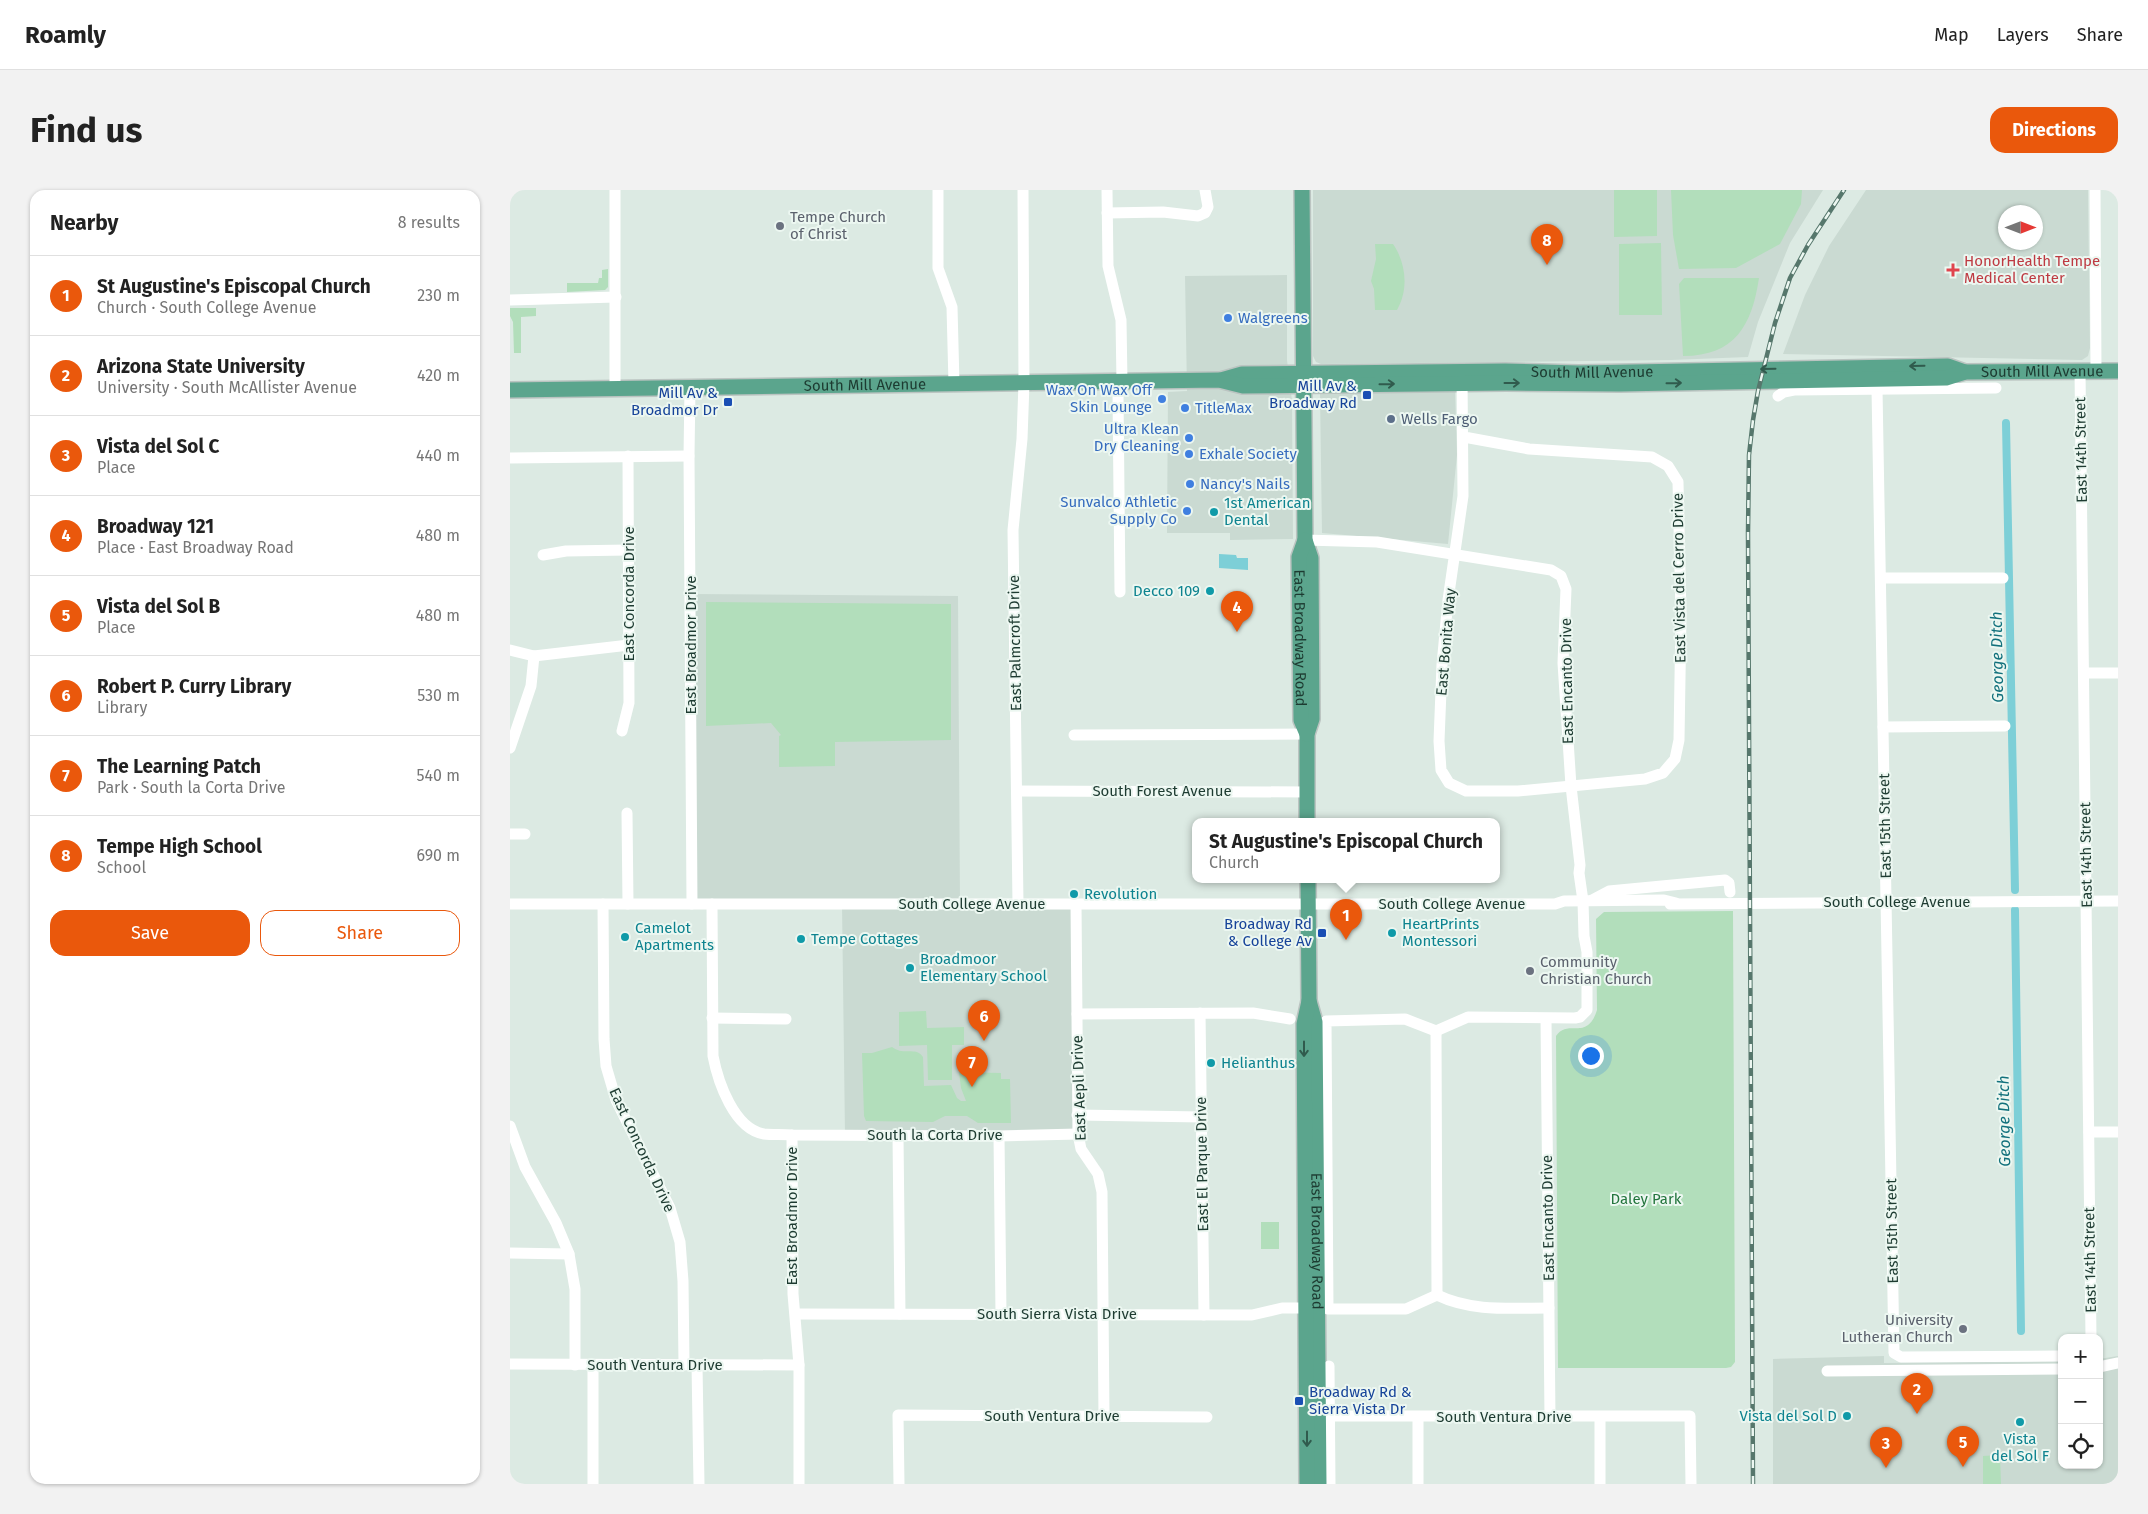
<!DOCTYPE html>
<html lang="en">
<head>
<meta charset="utf-8">
<style>
  body { margin:0; font-family:"Fira Sans",sans-serif; background:#f2f2f2; color:#222 }
  .controls { position:absolute; right:15px; bottom:15px; display:grid; overflow:hidden; border-radius:10px; box-shadow:0 1px 4px #0004 }
  .controls button { width:45px; height:45px; display:grid; place-items:center; padding:0; border:0; border-bottom:1px solid #e0e0e0; background:#fff; color:#222; font:25px sans-serif }
  .compass { position:absolute; left:1488px; top:15px; width:45px; height:45px; border-radius:50%; background:#fff; box-shadow:0 1px 4px #0004; rotate:90deg }
  .you { position:absolute; left:1080px; top:865px; width:18px; height:18px; margin:-12px; border:4px solid #fff; border-radius:50%; background:#1a73e8; box-shadow:0 0 0 8px #1a73e833 }
  .badge { display:grid; place-items:center; width:32px; height:32px; border-radius:50%; background:#ea580c; color:#fff; font-size:16px; font-weight:700 }
  .pin { position:absolute; translate:-50% -41px; filter:drop-shadow(0 1px 2px #0008) }
  .pin::after { content:''; position:absolute; top:26px; width:18px; height:15px; background:inherit; clip-path:polygon(0 0,100% 0,50% 100%) }
  .popup { position:absolute; left:682px; top:628px; width:308px; height:65px; box-sizing:border-box; display:grid; place-content:center; border-radius:10px; background:#fff; filter:drop-shadow(0 1px 4px #0005); font-size:16px; white-space:nowrap; color:#767676 }
  .popup b { font-size:19px; color:#222 }
  .popup::after { content:''; position:absolute; left:50%; top:100%; margin-left:-10px; border:10px solid transparent; border-top-color:#fff }
  .list { margin:0; padding:0; list-style:none }
  h2 { display:flex; justify-content:space-between; align-items:center; height:65px; margin:0; padding:0 20px; font-size:21px }
  h2 small { font-size:16px; font-weight:400; color:#767676 }
  .list li { display:grid; grid-template-columns:32px 1fr auto; gap:15px; align-items:center; box-sizing:border-box; height:80px; padding:0 20px; border-top:1px solid #e0e0e0 }
  .list b { display:block; font-size:19px; white-space:nowrap }
  .list p { margin:0; font-size:16px; white-space:nowrap; color:#767676 }
  .list em { font-size:16px; font-style:normal; color:#767676 }
  .actions { display:flex; gap:10px; padding:15px 20px }
  .actions a { flex:1; padding:11px 0; border:1px solid #ea580c; border-radius:15px; text-align:center; font-size:18px; color:#ea580c }
  .actions .main { background:#ea580c; color:#fff }
  .icon { flex:none; width:28px; height:28px; fill:none; stroke:currentColor; stroke-width:2; stroke-linecap:round; stroke-linejoin:round }
  .map { position:relative; flex:none; width:1608px; height:1294px; overflow:hidden; border-radius:15px }
  header { display:flex; align-items:center; gap:30px; box-sizing:border-box; height:70px; padding:0 25px; background:#fff; border-bottom:1px solid #e0e0e0 }
  header strong { font-size:24px }
  nav { display:flex; gap:28px; margin-inline-start:auto; font-size:18px }
  .intro { display:flex; align-items:center; justify-content:space-between; box-sizing:border-box; height:120px; padding:0 30px }
  h1 { margin:0; font-size:35px }
  .button { padding:12px 22px; border-radius:15px; background:#ea580c; color:#fff; font-size:18px; font-weight:700 }
  main { display:flex; gap:30px; padding:0 30px }
  aside { flex:1; background:#fff; border-radius:15px; box-shadow:0 1px 4px #0004 }
  .map>svg:first-child { display:block }
</style>
</head>
<body>
<header>
<strong>Roamly</strong>
<nav><a>Map</a><a>Layers</a><a>Share</a></nav>
</header>
<div class="intro"><h1>Find us</h1><a class="button">Directions</a></div>
<main>
<aside>
<h2>Nearby<small>8 results</small></h2>
<ul class="list">
<li><span class="badge">1</span><div><b>St Augustine's Episcopal Church</b><p>Church · South College Avenue</p></div><em>230 m</em></li>
<li><span class="badge">2</span><div><b>Arizona State University</b><p>University · South McAllister Avenue</p></div><em>420 m</em></li>
<li><span class="badge">3</span><div><b>Vista del Sol C</b><p>Place</p></div><em>440 m</em></li>
<li><span class="badge">4</span><div><b>Broadway 121</b><p>Place · East Broadway Road</p></div><em>480 m</em></li>
<li><span class="badge">5</span><div><b>Vista del Sol B</b><p>Place</p></div><em>480 m</em></li>
<li><span class="badge">6</span><div><b>Robert P. Curry Library</b><p>Library</p></div><em>530 m</em></li>
<li><span class="badge">7</span><div><b>The Learning Patch</b><p>Park · South la Corta Drive</p></div><em>540 m</em></li>
<li><span class="badge">8</span><div><b>Tempe High School</b><p>School</p></div><em>690 m</em></li>
</ul>
<div class="actions"><a class="main">Save</a><a>Share</a></div>
</aside>
<div class="map">
<svg width="1608" height="1294" viewBox="0 0 1608 1294">
  <rect width="100%" height="100%" fill="#dceae3"/>
  <!-- built -->
  <g fill="#cadad2" fill-rule="evenodd">
    <polygon points="803,0 1313,0 1280,53 1248,132 1238,167 1161,170 811,174 806,172 803,166"/>
    <path d="M 1356,0 L 1578,0 L 1580,158 L 1578,166 L 1572,170 L 1273,164 L 1295,105 L 1319,56 ZM 1526,22 L 1526,52 L 1496,52 L 1496,22 Z"/>
    <polygon points="777,85 777,170 782,211 783,349 720,350 720,343 657,343 658,202 677,201 675,86"/>
    <polygon points="862,199 945,199 947,265 938,354 812,343 810,203 847,203"/>
    <polygon points="181,404 448,406 450,714 566,714 568,944 335,945 332,714 182,714"/>
    <polygon points="1374,1166 1374,1173 1552,1171 1552,1275 1589,1275 1589,1169 1608,1166 1608,1294 1263,1294 1263,1169"/>
  </g>
  <!-- green -->
  <g fill="#b2debb">
    <polygon points="1104,0 1147,0 1147,46 1104,47"/>
    <polygon points="1161,0 1292,0 1291,14 1270,54 1226,78 1169,79 1163,45"/>
    <polygon points="1151,53 1152,125 1109,125 1109,54"/>
    <path d="M 865,54 L 883,54 C 896,73 899,99 887,120 L 865,120 L 864,99 L 861,91 L 866,69 Z"/>
    <polygon points="98,79 98,97 95,100 57,102 57,93 88,93 89,88 92,88 92,80"/>
    <path d="M 1174,88 L 1249,88 C 1242,135 1225,166 1173,166 L 1169,94 Z"/>
    <polygon points="0,118 26,118 26,126 11,127 11,163 4,163 3,132 0,126"/>
    <polygon points="196,412 441,414 441,550 325,552 325,576 269,577 269,546 271,545 261,533 196,536"/>
    <path d="M 1223,721 L 1225,1172 L 1221,1177 L 1216,1178 L 1048,1178 L 1046,846 C 1058,828 1077,852 1087,820 L 1086,729 L 1094,722 Z"/>
    <polygon points="416,821 417,838 454,837 454,855 442,855 442,890 418,890 417,855 389,856 389,822"/>
    <path d="M 382,857 C 393,866 406,856 413,867 L 414,896 L 441,895 L 447,908 L 451,911 L 456,911 L 451,898 L 449,882 L 491,883 L 491,889 L 500,889 L 501,933 L 468,933 L 457,926 L 435,926 L 423,932 L 356,931 L 354,926 L 352,863 L 362,863 Z"/>
    <rect x="751" y="1032" width="18" height="27"/>
    <polygon points="1490,1265 1491,1294 1473,1294 1473,1266"/>
  </g>
  <!-- water -->
  <polygon fill="#7dcfd7" points="709,364 726,365 727,368 738,368 738,380 709,378"/>
  <g fill="none" stroke-linecap="round" stroke-linejoin="round">
    <!-- canal -->
    <g stroke="#7dcfd7" stroke-width="8">
      <polyline points="1496,233 1505,700"/>
      <polyline points="1505,720 1511,1141"/>
    </g>
    <!-- major casing -->
    <g stroke="#bbc4c1" stroke-width="18">
      <g id="major">
        <polyline points="792,0 795,350 801,368 802,529 797,544 797,631"/>
        <path id="s1" d="M 711,190 L 732,184 L 995,181 L 1069,183 L 1438,176 L 1455,182"/>
        <path id="s2" d="M 0,200 L 709,190 L 733,196 L 996,193 L 1110,194 L 1436,188 L 1455,182 L 1608,181"/>
        <path id="s3" d="M 795,350 L 789,367 L 791,530 L 797,544"/>
        <path id="s4" d="M 799,811 L 805,832 L 809,1294"/>
        <polyline points="797,1294 794,834 799,811 798,689"/>
      </g>
    </g>
    <!-- minor -->
    <g stroke="#fff" stroke-width="11">
      <polyline points="105,0 105,198"/>
      <polyline points="428,0 428,78 442,117 444,194"/>
      <polyline points="597,0 598,76 611,130 612,192 608,204 610,402"/>
      <polyline points="1585,0 1586,181"/>
      <polyline points="597,23 653,22 688,26 695,23 698,17 695,0"/>
      <polyline points="0,110 106,107"/>
      <polyline points="1570,181 1581,1148"/>
      <polyline points="952,187 953,306 938,410 932,475 929,551 931,580 939,593 956,601 1008,601 1135,589 1153,583 1165,569 1169,550 1171,425 1168,292 1158,276 1142,267 1019,259 954,247"/>
      <polyline points="180,197 179,266 182,714"/>
      <polyline points="1367,199 1384,1163 1391,1167 1552,1166"/>
      <polyline points="1268,206 1274,202 1284,200 1486,198"/>
      <polyline points="0,268 179,266"/>
      <path d="M 795,350 L 867,352 L 1041,380 L 1051,386 L 1056,399 L 1053,473 L 1061,596 L 1070,675 L 1069,683 L 1073,711 L 1074,746 L 1077,762 L 1077,820 L 1070,827 L 1065,828 L 958,827 L 926,841 L 895,829 L 816,831 L 818,1119 L 896,1119 L 927,1105 C 962,1122 1001,1118 1039,1118"/>
      <polyline points="33,365 56,361 118,360"/>
      <polyline points="1372,388 1493,388"/>
      <polyline points="0,460 24,466 119,455"/>
      <polyline points="1574,483 1608,483"/>
      <polyline points="1373,537 1495,536"/>
      <polyline points="112,541 119,513 118,266"/>
      <polyline points="564,545 797,544"/>
      <polyline points="0,558 21,496 24,466"/>
      <polyline points="507,601 797,602"/>
      <polyline points="117,623 118,714"/>
      <polyline points="0,644 15,644"/>
      <polyline points="1082,710 1099,701 1215,690 1219,693 1220,702"/>
      <polyline points="0,714 1045,714 1054,711 1154,710 1166,713"/>
      <polyline points="93,714 94,849 96,876 106,910 160,1018 170,1052 173,1091 174,1175"/>
      <path d="M 202,714 L 203,866 C 208,892 224,939 254,944 C 263,945 273,944 282,945 L 489,946 L 568,944"/>
      <polyline points="508,714 503,340 512,249 514,193 513,0"/>
      <polyline points="566,714 568,944 571,959 588,984 592,1002 594,1227"/>
      <polyline points="1160,714 1608,711"/>
      <polyline points="690,823 694,1125"/>
      <polyline points="567,824 743,823 780,829"/>
      <polyline points="202,828 276,829"/>
      <polyline points="1036,829 1040,1227"/>
      <polyline points="926,841 927,1105"/>
      <polyline points="567,925 692,927"/>
      <polyline points="0,936 15,977 46,1033 59,1064 65,1099 65,1175"/>
      <polyline points="1579,942 1608,942"/>
      <polyline points="282,945 283,1104 289,1175 289,1294"/>
      <polyline points="388,946 390,1124"/>
      <polyline points="489,946 491,1124"/>
      <polyline points="0,1063 59,1064"/>
      <polyline points="286,1124 742,1125 772,1118 804,1118"/>
      <polyline points="0,1174 289,1175"/>
      <polyline points="83,1175 83,1294"/>
      <polyline points="187,1175 189,1294"/>
      <polyline points="819,1176 820,1294"/>
      <polyline points="1589,1177 1608,1173"/>
      <polyline points="1317,1181 1552,1179"/>
      <polyline points="808,1226 1180,1226 1181,1294"/>
      <polyline points="908,1227 908,1294"/>
      <polyline points="1090,1227 1090,1294"/>
      <polyline points="389,1294 388,1225 697,1227"/>
    </g>
    <!-- major -->
    <use href="#major" stroke="#5ba58d" stroke-width="15"/>
    <!-- rail casing -->
    <g stroke="#56776c" stroke-width="4.5">
      <polyline id="rail" points="1243,1294 1238,343 1239,265 1243,230 1248,201 1265,133 1280,88 1298,55 1334,0"/>
    </g>
    <!-- rail -->
    <use href="#rail" stroke="#ecf7f1" stroke-width="2.5" stroke-dasharray="8" stroke-linecap="butt"/>
  </g>
  <!-- one-way arrows -->
  <defs><path id="oneway-shaft" d="M-6 0H5M1.5-3L5.5 0L1.5 3" fill="none" stroke-width="1.6" stroke-linecap="round" stroke-linejoin="round" transform="scale(1.25)"/></defs>
  <g stroke="#305b4d">
    <use href="#oneway-shaft" transform="translate(1407 176) rotate(179)"/>
    <use href="#oneway-shaft" transform="translate(1258 179) rotate(179)"/>
    <use href="#oneway-shaft" transform="translate(1002 193)"/>
    <use href="#oneway-shaft" transform="translate(1164 193) rotate(-1)"/>
    <use href="#oneway-shaft" transform="translate(877 194) rotate(-1)"/>
    <use href="#oneway-shaft" transform="translate(794 859) rotate(90)"/>
    <use href="#oneway-shaft" transform="translate(797 1249) rotate(90)"/>
  </g>
  <!-- markers -->
  <g fill="#6b7280" stroke="#ecf7f1" stroke-width="2">
    <circle cx="270" cy="36" r="5"/>
    <circle cx="1020" cy="781" r="5"/>
    <circle cx="1453" cy="1139" r="5"/>
  </g>
  <path fill="#e0444e" stroke="#ecf7f1" stroke-width="2" d="M1440.5 72.5h5v5h5v5h-5v5h-5v-5h-5v-5h5z"/>
  <g fill="#3f7fe0" stroke="#ecf7f1" stroke-width="2">
    <circle cx="718" cy="128" r="5"/>
    <circle cx="652" cy="209" r="5"/>
    <circle cx="675" cy="218" r="5"/>
    <circle cx="679" cy="248" r="5"/>
    <circle cx="679" cy="264" r="5"/>
    <circle cx="680" cy="294" r="5"/>
    <circle cx="677" cy="321" r="5"/>
  </g>
  <g fill="#1a4fb4" stroke="#ecf7f1" stroke-width="2">
    <rect x="852" y="200" width="10" height="10" rx="2.5"/>
    <rect x="213" y="207" width="10" height="10" rx="2.5"/>
    <rect x="807" y="738" width="10" height="10" rx="2.5"/>
    <rect x="784" y="1206" width="10" height="10" rx="2.5"/>
  </g>
  <circle fill="#5c6f8a" stroke="#ecf7f1" stroke-width="2" cx="881" cy="229" r="5"/>
  <g fill="#0f9aa8" stroke="#ecf7f1" stroke-width="2">
    <circle cx="704" cy="322" r="5"/>
    <circle cx="700" cy="401" r="5"/>
    <circle cx="564" cy="704" r="5"/>
    <circle cx="882" cy="743" r="5"/>
    <circle cx="115" cy="747" r="5"/>
    <circle cx="291" cy="749" r="5"/>
    <circle cx="400" cy="778" r="5"/>
    <circle cx="701" cy="873" r="5"/>
    <circle cx="1337" cy="1226" r="5"/>
    <circle cx="1510" cy="1232" r="5"/>
  </g>
  <g text-anchor="middle" dominant-baseline="central" stroke-width="4" stroke-linejoin="round" paint-order="stroke">
    <!-- worship labels -->
    <g font-size="15" fill="#5b616d" stroke="#ecf7f1" text-anchor="start">
      <text x="280" y="27">Tempe Church<tspan x="280" dy="17">of Christ</tspan></text>
      <text x="1030" y="772">Community<tspan x="1030" dy="17">Christian Church</tspan></text>
      <text x="1443" y="1130" text-anchor="end">University<tspan x="1443" dy="17">Lutheran Church</tspan></text>
    </g>
    <!-- health labels -->
    <g font-size="15" fill="#be3a42" stroke="#ecf7f1" text-anchor="start">
      <text x="1454" y="71">HonorHealth Tempe<tspan x="1454" dy="17">Medical Center</tspan></text>
    </g>
    <!-- shop labels -->
    <g font-size="15" fill="#366cbe" stroke="#ecf7f1" text-anchor="start">
      <text x="728" y="128">Walgreens</text>
      <text x="642" y="200" text-anchor="end">Wax On Wax Off<tspan x="642" dy="17">Skin Lounge</tspan></text>
      <text x="685" y="218">TitleMax</text>
      <text x="669" y="239" text-anchor="end">Ultra Klean<tspan x="669" dy="17">Dry Cleaning</tspan></text>
      <text x="689" y="264">Exhale Society</text>
      <text x="690" y="294">Nancy's Nails</text>
      <text x="667" y="312" text-anchor="end">Sunvalco Athletic<tspan x="667" dy="17">Supply Co</tspan></text>
    </g>
    <!-- street labels -->
    <g font-size="15" fill="#1d3b31" stroke="#ecf7f1">
      <text stroke="none"><textPath href="#s1" startOffset="372">South Mill Avenue</textPath></text>
      <text stroke="none"><textPath href="#s2" startOffset="1534">South Mill Avenue</textPath></text>
      <text stroke="none"><textPath href="#s2" startOffset="355">South Mill Avenue</textPath></text>
      <text transform="translate(1571 260) rotate(-91)">East 14th Street</text>
      <text transform="translate(1169 388) rotate(-91)">East Vista del Cerro Drive</text>
      <text transform="translate(119 404) rotate(-90)">East Concorda Drive</text>
      <text stroke="none"><textPath href="#s3" startOffset="99">East Broadway Road</textPath></text>
      <text transform="translate(936 452) rotate(-85)">East Bonita Way</text>
      <text transform="translate(505 453) rotate(-91)">East Palmcroft Drive</text>
      <text transform="translate(181 455) rotate(-90)">East Broadmor Drive</text>
      <text transform="translate(1057 491) rotate(-91)">East Encanto Drive</text>
      <text x="652" y="601">South Forest Avenue</text>
      <text transform="translate(1375 636) rotate(-91)">East 15th Street</text>
      <text transform="translate(1576 665) rotate(-91)">East 14th Street</text>
      <text x="1387" y="712">South College Avenue</text>
      <text x="462" y="714">South College Avenue</text>
      <text x="942" y="714">South College Avenue</text>
      <text transform="translate(569 898) rotate(-92)">East Aepli Drive</text>
      <text x="425" y="945">South la Corta Drive</text>
      <text transform="translate(132 960) rotate(65)">East Concorda Drive</text>
      <text transform="translate(692 974) rotate(-91)">East El Parque Drive</text>
      <text transform="translate(282 1026) rotate(-90)">East Broadmor Drive</text>
      <text transform="translate(1038 1028) rotate(-91)">East Encanto Drive</text>
      <text transform="translate(1382 1041) rotate(-91)">East 15th Street</text>
      <text stroke="none"><textPath href="#s4" startOffset="241">East Broadway Road</textPath></text>
      <text transform="translate(1580 1070) rotate(-91)">East 14th Street</text>
      <text x="547" y="1124">South Sierra Vista Drive</text>
      <text x="145" y="1175">South Ventura Drive</text>
      <text x="542" y="1226">South Ventura Drive</text>
      <text x="994" y="1227">South Ventura Drive</text>
    </g>
    <!-- transit labels -->
    <g font-size="15" fill="#164399" stroke="#ecf7f1" text-anchor="end">
      <text x="847" y="196">Mill Av &amp;<tspan x="847" dy="17">Broadway Rd</tspan></text>
      <text x="208" y="203">Mill Av &amp;<tspan x="208" dy="17">Broadmor Dr</tspan></text>
      <text x="802" y="734">Broadway Rd<tspan x="802" dy="17">&amp; College Av</tspan></text>
      <text x="799" y="1202" text-anchor="start">Broadway Rd &amp;<tspan x="799" dy="17">Sierra Vista Dr</tspan></text>
    </g>
    <!-- service labels -->
    <g font-size="15" fill="#4e5e75" stroke="#ecf7f1" text-anchor="start">
      <text x="891" y="229">Wells Fargo</text>
    </g>
    <!-- culture labels -->
    <g font-size="15" fill="#0d838f" stroke="#ecf7f1" text-anchor="start">
      <text x="714" y="313">1st American<tspan x="714" dy="17">Dental</tspan></text>
      <text x="690" y="401" text-anchor="end">Decco 109</text>
      <text x="574" y="704">Revolution</text>
      <text x="892" y="734">HeartPrints<tspan x="892" dy="17">Montessori</tspan></text>
      <text x="125" y="738">Camelot<tspan x="125" dy="17">Apartments</tspan></text>
      <text x="301" y="749">Tempe Cottages</text>
      <text x="410" y="769">Broadmoor<tspan x="410" dy="17">Elementary School</tspan></text>
      <text x="711" y="873">Helianthus</text>
      <text x="1327" y="1226" text-anchor="end">Vista del Sol D</text>
      <text x="1510" y="1249" text-anchor="middle">Vista<tspan x="1510" dy="17">del Sol F</tspan></text>
    </g>
    <!-- park labels -->
    <g font-size="15" fill="#23753d" stroke="#ecf7f1">
      <text x="1136" y="1009">Daley Park</text>
    </g>
    <!-- water labels -->
    <g font-size="16" font-style="italic" fill="#12717c" stroke="#ecf7f1">
      <text transform="translate(1487 467) rotate(-91)">George Ditch</text>
      <text transform="translate(1494 931) rotate(-91)">George Ditch</text>
    </g>
  </g>
</svg>
<div class="controls">
<button>+</button>
<button>−</button>
<button><svg class="icon" aria-label="locate" viewBox="0 0 24 24"><circle cx="12" cy="12" r="6"/><path d="M12 2v4M12 18v4M2 12h4M18 12h4"/></svg></button>
</div>
<svg class="compass" viewBox="-18 -18 36 36"><path d="M0-13l5 13h-10z" fill="#e53935"/><path d="M0 13l5-13h-10z" fill="#767676"/></svg>
<div class="you"></div>
<div class="pin badge" style="left:836px;top:750px">1</div>
<div class="popup"><b>St Augustine's Episcopal Church</b>Church</div>
<div class="pin badge" style="left:1407px;top:1224px">2</div>
<div class="pin badge" style="left:1376px;top:1278px">3</div>
<div class="pin badge" style="left:727px;top:442px">4</div>
<div class="pin badge" style="left:1453px;top:1277px">5</div>
<div class="pin badge" style="left:474px;top:851px">6</div>
<div class="pin badge" style="left:462px;top:897px">7</div>
<div class="pin badge" style="left:1037px;top:75px">8</div>
</div>
</main>
</body>
</html>
